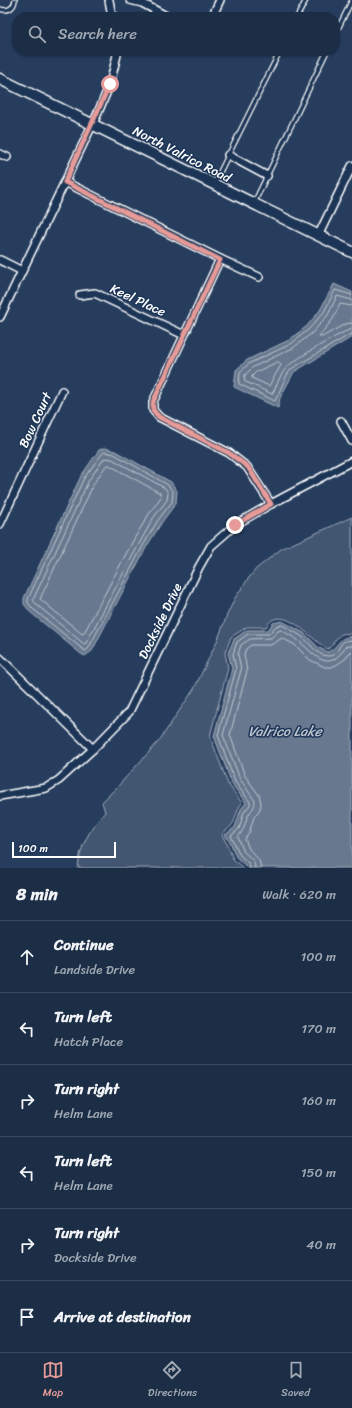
<!DOCTYPE html>
<html lang="en">
<head>
<meta charset="utf-8">
<style>
  body { margin:0; font-family:Sriracha,sans-serif; background:#25364d; color:#f1f3f6 }
  .scale { position:absolute; left:12px; bottom:10px; width:104px; box-sizing:border-box; padding-left:4px; border:2px solid #fff; border-top:0; font-size:11px; line-height:14px; white-space:nowrap; color:#fff; -webkit-text-stroke:3px #1d3557; paint-order:stroke }
  .stop { position:absolute; width:12px; height:12px; margin:-9px; border:3px solid #e69b98; border-radius:50%; background:#fff }
  .stop.end { background:#e69b98; border-color:#fff; box-shadow:0 1px 4px #0008 }
  .list { margin:0; padding:0; list-style:none }
  h2 { display:flex; justify-content:space-between; align-items:center; height:52px; margin:0; padding:0 16px; font-size:17px }
  h2 small { font-size:13px; font-weight:400; color:#a0a8b3 }
  .list li { display:grid; grid-template-columns:26px 1fr auto; gap:12px; align-items:center; box-sizing:border-box; height:72px; padding:0 16px; border-top:1px solid #3a4a5f }
  .list b { display:block; font-size:15px; white-space:nowrap }
  .list p { margin:0; font-size:13px; white-space:nowrap; color:#a0a8b3 }
  .list em { font-size:13px; font-style:normal; color:#a0a8b3 }
  .icon { flex:none; width:22px; height:22px; fill:none; stroke:currentColor; stroke-width:2; stroke-linecap:round; stroke-linejoin:round }
  .map { position:relative; flex:none; width:352px; height:868px; overflow:hidden }
  .search { position:absolute; background:#1c2e46; box-shadow:0 1px 3px #0004; left:12px; right:12px; top:12px; height:44px; display:flex; align-items:center; gap:10px; box-sizing:border-box; padding:0 14px; border-radius:16px; color:#a0a8b3; font-size:15px }
  .sheet { height:484px; background:#1c2e46 }
  nav { display:flex; justify-content:space-around; align-items:center; box-sizing:border-box; height:56px; border-top:1px solid #3a4a5f; background:#1c2e46; font-size:11px; color:#a0a8b3 }
  nav a { display:grid; justify-items:center; gap:2px }
  nav .on { color:#e69b98 }
  .map>svg:first-child { display:block }
</style>
</head>
<body>
<div class="map">
<svg width="352" height="868" viewBox="0 0 352 868">
  <rect width="100%" height="100%" fill="#263d5e"/>
  <filter id="ink" filterUnits="userSpaceOnUse"><feTurbulence type="fractalNoise" baseFrequency=".025" numOctaves="2"/><feDisplacementMap in="SourceGraphic" scale="8" xChannelSelector="R" yChannelSelector="G"/><feConvolveMatrix kernelMatrix="1 2 1 2 8 2 1 2 1" color-interpolation-filters="sRGB"/></filter>
  <g filter="url(#ink)">
    <!-- green -->
    <path fill="#425672" stroke="#a0aab8" d="M 352,517 L 352,633 C 349,634 345,633 342,634 C 335,637 334,645 328,649 C 313,642 290,610 272,620 C 270,621 267,625 266,627 L 247,627 L 231,637 L 225,653 L 228,668 L 210,736 L 228,784 L 242,803 C 236,810 236,821 231,826 C 228,830 224,831 222,835 L 228,846 L 233,859 L 243,868 L 78,868 C 80,844 90,830 105,812 L 102,802 L 119,785 L 159,741 L 194,689 L 218,639 L 227,615 L 235,598 L 248,579 L 256,569 L 281,549 Z"/>
    <!-- water -->
    <g fill="#67788e" stroke="#a4aebb">
      <polygon points="334,284 352,292 352,337 294,372 280,398 278,408 234,387 236,370 247,360 289,340 307,326 320,310"/>
      <polygon points="105,448 115,451 171,482 177,491 176,503 162,522 147,546 122,593 92,651 85,656 81,654 30,612 24,604 24,598 81,476 99,450"/>
      <path d="M 282,621 L 304,633 L 319,648 L 328,652 C 341,645 335,639 352,636 L 352,868 L 248,868 L 236,857 L 231,844 L 225,835 L 235,827 L 241,809 L 246,803 L 232,784 L 214,736 L 232,668 L 228,653 L 234,639 L 247,630 L 268,630 L 273,623 Z"/>
    </g>
    <g fill="none" stroke-linecap="round" stroke-linejoin="round">
      <!-- shore -->
      <g stroke="#c2c9d2" stroke-width="1">
        <polyline points="352,295 335,290 324,312 309,329 291,344 250,363 240,372 239,384 275,401 287,375 291,369 349,335 352,334"/>
        <path d="M 352,300 L 337,296 L 328,315 L 312,333 L 293,348 L 253,367 L 245,375 L 244,381 L 272,394 C 277,386 280,374 287,367 C 292,361 346,329 352,329"/>
        <polyline points="352,306 340,304 333,319 319,336 322,337 345,324 352,323"/>
        <polygon points="278,362 280,363 281,365 269,386 252,378 252,376 256,372"/>
        <polygon points="105,452 114,454 168,485 173,492 172,502 158,520 144,544 88,649 85,651 33,609 28,603 28,599 84,478 102,454"/>
        <polygon points="105,458 112,459 165,488 168,493 167,500 154,517 140,542 86,643 84,644 37,605 33,600 89,480"/>
        <polygon points="107,465 109,465 160,493 161,497 149,514 134,539 84,633 82,634 40,599 94,483"/>
        <path d="M 250,868 L 249,864 L 240,855 L 231,836 L 239,829 L 244,812 L 250,805 L 250,802 L 235,782 L 218,735 L 236,669 L 233,654 L 237,642 L 248,634 L 269,634 L 276,626 L 282,625 C 288,628 295,632 301,636 C 309,641 316,656 328,656 C 337,657 339,645 343,642 C 346,640 349,641 352,640"/>
        <path d="M 255,868 L 254,861 L 244,852 L 238,837 C 244,830 244,825 248,816 C 251,810 255,808 255,801 L 240,779 L 223,735 L 241,670 L 238,654 L 241,645 L 250,639 L 271,638 L 278,631 L 281,630 C 287,634 295,637 300,642 C 317,657 329,674 346,646 L 352,646"/>
        <polyline points="261,868 259,860 249,849 245,839 249,833 254,817 260,809 261,803 259,795 245,776 230,735 247,671 244,654 246,649 251,645 271,645 282,638 295,645 310,660 325,667 331,667 336,665 345,659 350,652 352,652"/>
      </g>
      <!-- lane casing -->
      <g stroke="#fff" stroke-width="6">
        <g id="lane">
          <path d="M 0,9 C 8,12 14,8 15,0"/>
          <polyline points="297,17 306,0"/>
          <polyline points="335,35 352,0"/>
          <polyline points="214,184 280,51"/>
          <polyline points="254,203 327,51"/>
        </g>
      </g>
      <!-- street casing -->
      <g stroke="#fff" stroke-width="10">
        <g id="street">
          <polyline points="109,0 112,17"/>
          <polyline points="130,0 142,3 168,17"/>
          <polyline points="212,17 220,0"/>
          <polyline points="0,154 7,157"/>
          <polyline points="228,155 267,176"/>
          <polyline points="65,182 220,259 259,277"/>
          <polyline points="318,236 352,166"/>
          <polyline points="220,259 153,402 153,410 159,417 229,453 247,467 271,504"/>
          <polyline points="0,260 22,271"/>
          <polyline points="80,295 95,293 184,335"/>
          <polyline points="0,317 97,115 110,84 117,55 116,51"/>
          <polyline points="341,421 352,441"/>
          <polyline points="0,524 62,391"/>
          <polyline points="0,658 93,749"/>
          <polyline points="0,796 46,788 59,780 93,749 129,712 199,567 211,546 235,525 271,504 352,461"/>
        </g>
      </g>
      <!-- secondary casing -->
      <g stroke="#fff" stroke-width="13">
        <polyline id="secondary" points="0,79 352,252"/>
      </g>
      <!-- lane -->
      <use href="#lane" stroke="#1d3557" stroke-width="3.5"/>
      <!-- street -->
      <use href="#street" stroke="#1d3557" stroke-width="7"/>
      <!-- secondary -->
      <use href="#secondary" stroke="#1d3557" stroke-width="10"/>
    </g>
  </g>
  <g fill="none" stroke-linecap="round" stroke-linejoin="round" filter="url(#ink)">
    <!-- route -->
    <polyline stroke="#e69b98" stroke-width="5" points="110,84 65,182 220,260 153,402 153,410 159,417 229,453 248,467 271,504 235,525"/>
  </g>
  <g text-anchor="middle" dominant-baseline="central" stroke-width="3" stroke-linejoin="round" paint-order="stroke">
    <!-- street labels -->
    <g font-size="13" fill="#fff" stroke="#1d3557">
      <text transform="translate(182 154) rotate(27)">North Valrico Road</text>
      <text transform="translate(138 300) rotate(25)">Keel Place</text>
      <text transform="translate(35 420) rotate(-65)">Bow Court</text>
      <text transform="translate(160 621) rotate(-64)">Dockside Drive</text>
    </g>
    <!-- water labels -->
    <g font-size="14" font-style="italic" fill="#bbc2cc" stroke="#1d3557">
      <text x="285" y="731">Valrico Lake</text>
    </g>
  </g>
</svg>
<div class="scale">100 m</div>
<div class="stop" style="left:110px;top:84px"></div>
<div class="stop end" style="left:235px;top:525px"></div>
<div class="search"><svg class="icon" aria-label="search" viewBox="0 0 24 24"><circle cx="10" cy="10" r="6"/><path d="M15 15l6 6"/></svg>Search here</div>
</div>
<section class="sheet">
<h2>8 min<small>Walk · 620 m</small></h2>
<ul class="list">
<li><svg class="icon" aria-label="ahead" viewBox="0 0 24 24"><path d="M12 20V5M6 11l6-6 6 6"/></svg><div><b>Continue</b><p>Landside Drive</p></div><em>100 m</em></li>
<li><svg class="icon" aria-label="left" viewBox="0 0 24 24"><path d="M17 20v-9H6M10 6l-5 5 5 5"/></svg><div><b>Turn left</b><p>Hatch Place</p></div><em>170 m</em></li>
<li><svg class="icon" aria-label="right" viewBox="0 0 24 24"><path d="M7 20v-9h11M14 6l5 5-5 5"/></svg><div><b>Turn right</b><p>Helm Lane</p></div><em>160 m</em></li>
<li><svg class="icon" aria-label="left" viewBox="0 0 24 24"><path d="M17 20v-9H6M10 6l-5 5 5 5"/></svg><div><b>Turn left</b><p>Helm Lane</p></div><em>150 m</em></li>
<li><svg class="icon" aria-label="right" viewBox="0 0 24 24"><path d="M7 20v-9h11M14 6l5 5-5 5"/></svg><div><b>Turn right</b><p>Dockside Drive</p></div><em>40 m</em></li>
<li><svg class="icon" aria-label="arrive" viewBox="0 0 24 24"><path d="M6 21V4h12l-3 4 3 4H6"/></svg><div><b>Arrive at destination</b></div></li>
</ul>
</section>
<nav>
<a class="on"><svg class="icon" aria-label="map" viewBox="0 0 24 24"><path d="M3 6l6-2 6 2 6-2v14l-6 2-6-2-6 2zM9 4v14M15 6v14"/></svg>Map</a>
<a><svg class="icon" aria-label="directions" viewBox="0 0 24 24"><path d="M12 3l9 9-9 9-9-9zM9 14v-3h6M13 9l2 2-2 2"/></svg>Directions</a>
<a><svg class="icon" aria-label="saved" viewBox="0 0 24 24"><path d="M7 4h10v16l-5-4-5 4z"/></svg>Saved</a>
</nav>
</body>
</html>
